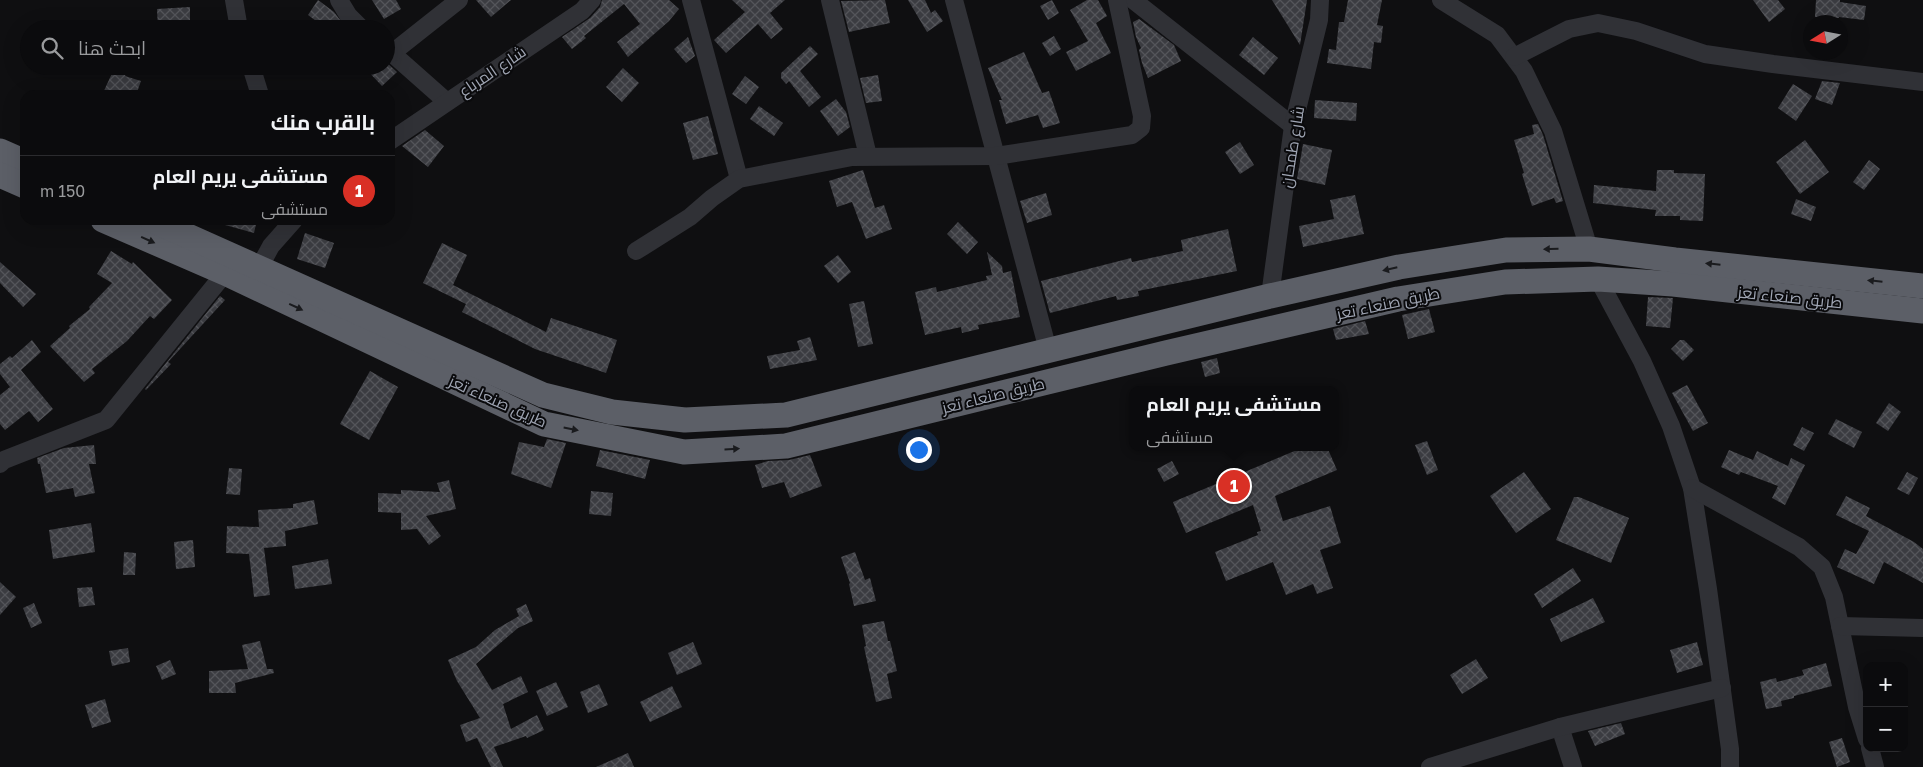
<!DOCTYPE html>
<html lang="ar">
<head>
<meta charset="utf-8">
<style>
  body { margin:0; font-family:"Golos Text",Cairo,sans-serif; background:#19191b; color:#f1f3f6; direction:rtl }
  .controls { position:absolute; right:15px; bottom:15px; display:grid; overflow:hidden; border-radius:10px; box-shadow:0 5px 20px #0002 }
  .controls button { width:45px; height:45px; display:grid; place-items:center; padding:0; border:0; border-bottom:1px solid #2b2b2e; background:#0b0b0d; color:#f1f3f6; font:25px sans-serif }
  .compass { position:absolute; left:1803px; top:15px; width:45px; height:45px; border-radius:50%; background:#0b0b0d; box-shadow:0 5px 20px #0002; rotate:259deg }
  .you { position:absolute; left:918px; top:449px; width:18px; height:18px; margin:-12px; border:4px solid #fff; border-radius:50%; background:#1a73e8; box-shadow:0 0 0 8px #1a73e833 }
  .badge { display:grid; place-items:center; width:32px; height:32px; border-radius:50%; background:#d93025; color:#fff; font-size:16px; font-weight:700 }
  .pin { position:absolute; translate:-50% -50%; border:2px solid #fff; box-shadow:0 1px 5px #0006 }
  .popup { position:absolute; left:1129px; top:386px; width:210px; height:65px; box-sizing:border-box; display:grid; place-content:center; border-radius:10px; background:#0b0b0d; filter:drop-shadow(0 1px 4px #0005); font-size:16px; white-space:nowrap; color:#9a9b9d }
  .popup b { font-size:19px; color:#f1f3f6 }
  .popup::after { content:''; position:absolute; left:50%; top:100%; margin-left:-10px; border:10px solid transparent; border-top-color:#0b0b0d }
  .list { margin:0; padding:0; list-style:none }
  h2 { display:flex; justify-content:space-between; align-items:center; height:65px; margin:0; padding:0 20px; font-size:21px }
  h2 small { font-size:16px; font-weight:400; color:#9a9b9d }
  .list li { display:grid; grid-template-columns:32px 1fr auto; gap:15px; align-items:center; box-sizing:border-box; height:70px; padding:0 20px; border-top:1px solid #2b2b2e }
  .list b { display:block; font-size:19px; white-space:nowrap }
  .list p { margin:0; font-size:16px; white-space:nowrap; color:#9a9b9d }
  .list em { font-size:16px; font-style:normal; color:#9a9b9d }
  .icon { flex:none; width:28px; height:28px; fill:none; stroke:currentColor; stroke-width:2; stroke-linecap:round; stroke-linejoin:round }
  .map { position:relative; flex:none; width:1923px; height:767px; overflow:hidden; direction:ltr }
  .search { position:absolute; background:#0b0b0d; box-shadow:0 5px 20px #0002; left:20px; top:20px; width:375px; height:55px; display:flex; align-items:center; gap:12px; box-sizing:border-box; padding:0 18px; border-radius:28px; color:#9a9b9d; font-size:19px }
  .panel { position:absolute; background:#0b0b0d; box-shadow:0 5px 20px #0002; left:20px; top:90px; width:375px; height:135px; border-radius:15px; direction:rtl }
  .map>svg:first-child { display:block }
</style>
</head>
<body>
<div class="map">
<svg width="1923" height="767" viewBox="0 0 1923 767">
  <defs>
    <pattern id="building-cross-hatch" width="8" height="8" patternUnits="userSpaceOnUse" patternTransform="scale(1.25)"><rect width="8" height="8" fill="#3b3c41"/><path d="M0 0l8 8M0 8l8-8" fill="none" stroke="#54555a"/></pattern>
  </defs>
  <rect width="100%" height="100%" fill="#0f0f11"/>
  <!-- building -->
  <g fill="url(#building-cross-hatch)">
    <polygon points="318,0 334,12 347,29 327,29 308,15"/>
    <polygon points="372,0 396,0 401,9 384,19"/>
    <polygon points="476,0 511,0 491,17"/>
    <polygon points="602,0 669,0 679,9 669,21 628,57 617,42 640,24 624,4 584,36 586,38 572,49 562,37 590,18 600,7"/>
    <polygon points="732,0 785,0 770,13 783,29 771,39 758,24 726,53 714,40 745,12"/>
    <polygon points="885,0 890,23 849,32 841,1"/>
    <polygon points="908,0 925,0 931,13 935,10 943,21 927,32"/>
    <polygon points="1052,0 1059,13 1048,20 1040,6"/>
    <polygon points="1087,0 1098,0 1107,16 1096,23 1111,53 1076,71 1066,52 1088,41 1070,10"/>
    <polygon points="1272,0 1307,0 1300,45"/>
    <polygon points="1348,0 1382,0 1377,25 1383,26 1381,43 1374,42 1371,69 1327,63 1329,49 1336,50 1339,22 1344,22"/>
    <polygon points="1753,0 1778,0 1785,9 1769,22"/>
    <polygon points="1816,0 1840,0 1840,2 1866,6 1864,20 1839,17 1839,18 1815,17"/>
    <polygon points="190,7 190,29 158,29 157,9"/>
    <polygon points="1139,19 1174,45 1181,61 1148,78 1142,63 1139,50 1141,48 1136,37 1133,22"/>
    <polygon points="1054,36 1061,49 1050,56 1042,43"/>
    <polygon points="688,37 695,56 686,63 674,49"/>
    <polygon points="1253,37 1278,58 1264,75 1239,55"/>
    <polygon points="810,46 818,54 800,71 821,97 809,107 789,81 786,84 781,78 781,73"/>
    <polygon points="1024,52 1042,93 1049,91 1060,123 1043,128 1038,115 1006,124 999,100 1002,100 988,68"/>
    <polygon points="386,62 397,72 382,86 363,66 386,66"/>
    <polygon points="623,68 639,83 622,102 606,87"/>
    <polygon points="114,69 126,74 125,76 141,81 136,95 102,95"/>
    <polygon points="878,75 882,101 866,103 860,78"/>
    <polygon points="745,76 759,87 746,104 732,94"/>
    <polygon points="1822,81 1840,83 1832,105 1815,99"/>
    <polygon points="1793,84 1812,96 1796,121 1778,108"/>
    <polygon points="836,99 846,112 850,127 838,136 820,111"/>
    <polygon points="1315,100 1357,103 1356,121 1314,118"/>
    <polygon points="759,106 783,123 774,136 750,119"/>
    <polygon points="708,116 718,154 693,160 683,123"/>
    <polygon points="1538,124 1543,135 1563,201 1556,203 1554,198 1532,206 1522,174 1524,173 1514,140 1534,134 1532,125"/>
    <polygon points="425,130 444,146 428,167 402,146"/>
    <polygon points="1805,140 1829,172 1800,194 1776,162"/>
    <polygon points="1240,142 1254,165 1240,174 1225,152"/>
    <polygon points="1303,144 1332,150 1325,185 1297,179"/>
    <polygon points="1869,160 1880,169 1864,190 1853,182"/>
    <polygon points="863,170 875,208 884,205 892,229 866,239 852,202 837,207 829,181"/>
    <polygon points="1657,170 1674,170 1674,173 1705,174 1703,221 1680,220 1680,216 1655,216 1656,210 1593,203 1594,185 1656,191"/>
    <polygon points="1046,193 1052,215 1027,223 1020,201"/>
    <polygon points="1355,195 1364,234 1303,247 1299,226 1334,219 1330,200"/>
    <polygon points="1796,199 1816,207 1811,221 1791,214"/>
    <polygon points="218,220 257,220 254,233 218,223"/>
    <polygon points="958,222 978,242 967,254 947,234"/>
    <polygon points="1228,229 1237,271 1138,291 1139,296 1117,300 1116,296 1050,313 1041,281 1131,258 1132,262 1183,251 1181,240"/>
    <polygon points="305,233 334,243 325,268 297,259"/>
    <polygon points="442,243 467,255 453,285 546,332 551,318 617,340 606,373 535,349 462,312 466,304 423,283"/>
    <polygon points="111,251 132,264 133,262 172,300 154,319 150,316 127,341 92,369 95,373 84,382 50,346 70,328 69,326 90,309 89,307 112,283 97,274"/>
    <polygon points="987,252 1002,266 1003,273 1011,271 1020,317 978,325 979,329 962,333 961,327 925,335 915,292 936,287 937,292 987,280 986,276 992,275"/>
    <polygon points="838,255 851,272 838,283 824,266"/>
    <polygon points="0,262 36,294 23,307 0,283"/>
    <polygon points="220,296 225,300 168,362 171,364 146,390 145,389"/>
    <polygon points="1648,297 1673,298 1670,328 1646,326"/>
    <polygon points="864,301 873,344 858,347 849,304"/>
    <polygon points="1429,309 1435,332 1408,339 1402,315"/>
    <polygon points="1365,321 1369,334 1336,340 1333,329"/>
    <polygon points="810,337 817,360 770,369 767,356 800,350 797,341"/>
    <polygon points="32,340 41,352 21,370 53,409 38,422 29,411 5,430 0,424 0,395 10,387 0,374 0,364 10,356 12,358"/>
    <polygon points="1680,340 1684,340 1694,350 1683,361 1671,349"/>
    <polygon points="1217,358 1220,373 1205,377 1201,362"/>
    <polygon points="370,371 398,387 369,440 340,424"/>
    <polygon points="1687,385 1708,423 1693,431 1672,393"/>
    <polygon points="1889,403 1901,412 1888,431 1876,423"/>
    <polygon points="1836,419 1862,432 1854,448 1828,434"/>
    <polygon points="1802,427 1814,433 1804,451 1793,445"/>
    <polygon points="547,439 566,443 551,488 511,474 519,442 544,447"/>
    <polygon points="1427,441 1438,470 1427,475 1415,445"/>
    <polygon points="94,445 96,464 89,464 95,493 75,497 73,488 46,493 40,464 38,464 37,458 64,448"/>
    <polygon points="1304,447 1327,447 1337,470 1275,496 1283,521 1330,506 1341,543 1320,550 1333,588 1317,594 1313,584 1286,595 1273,562 1226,581 1215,552 1258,535 1257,532 1261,531 1253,505 1186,533 1173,502"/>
    <polygon points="600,450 650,460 645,479 596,466"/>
    <polygon points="1729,450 1753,460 1757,451 1788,466 1791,458 1805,465 1785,505 1772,498 1778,486 1741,472 1739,475 1721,467"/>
    <polygon points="810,455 822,486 790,498 784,482 762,488 755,465 768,461 789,460"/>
    <polygon points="1172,461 1179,474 1164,482 1157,469"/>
    <polygon points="229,468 242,469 240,495 226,494"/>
    <polygon points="1524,472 1551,509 1516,533 1490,496"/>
    <polygon points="1907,472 1918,478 1909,495 1897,489"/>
    <polygon points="449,480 456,509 426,516 441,536 429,545 417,529 401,530 401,513 378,512 378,493 401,494 401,490 440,492 437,483"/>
    <polygon points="591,491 613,493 611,516 589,514"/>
    <polygon points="1846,496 1870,508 1866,516 1914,542 1923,549 1923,583 1884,562 1874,584 1837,567 1845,549 1856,554 1869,531 1836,515"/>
    <polygon points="1574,497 1579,497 1629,518 1611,563 1556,540"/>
    <polygon points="314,500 318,524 285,531 286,546 264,548 270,595 254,597 249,554 226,553 227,526 259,527 258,510 293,508 293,504"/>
    <polygon points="91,523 95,552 53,559 49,530"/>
    <polygon points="193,540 195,567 176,569 174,542"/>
    <polygon points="124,552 136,553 135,575 123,575"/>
    <polygon points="855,552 865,580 870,578 876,601 854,606 849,584 850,583 841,557"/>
    <polygon points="328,559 332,584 295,589 292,566"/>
    <polygon points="1573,568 1581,581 1542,608 1534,594"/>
    <polygon points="0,582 16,597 0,615"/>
    <polygon points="92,587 95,605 79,607 77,588"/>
    <polygon points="1593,598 1605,622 1561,642 1550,619"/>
    <polygon points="34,603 42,623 31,628 23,608"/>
    <polygon points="526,604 533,621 518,628 476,664 492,690 521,676 528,692 503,704 511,729 537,715 544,730 527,738 526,736 494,747 503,767 491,767 477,738 466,742 460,725 480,718 457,681 448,660 476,647 495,630 519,616 516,609"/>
    <polygon points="884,621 888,641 890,641 897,671 887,674 892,698 876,702 864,647 866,646 862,625"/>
    <polygon points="260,641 267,669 273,669 274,673 235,683 236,693 209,693 209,671 248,669 242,645"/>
    <polygon points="693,642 702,664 677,675 668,653"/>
    <polygon points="1697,642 1703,665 1677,673 1670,650"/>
    <polygon points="128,648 130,662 112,666 109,651"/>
    <polygon points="1476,659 1488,678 1462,694 1450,675"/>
    <polygon points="170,660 176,674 162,680 156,666"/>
    <polygon points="1826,663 1832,686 1794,696 1794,698 1781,701 1782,706 1766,709 1760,682 1776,678 1777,682 1804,675 1802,670"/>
    <polygon points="556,682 568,707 547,716 536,691"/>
    <polygon points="599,684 608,705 588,713 580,692"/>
    <polygon points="672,686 682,707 650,722 640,702"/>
    <polygon points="105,699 111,722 92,728 85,705"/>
    <polygon points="1621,723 1625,734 1595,746 1588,731"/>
    <polygon points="1842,738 1850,762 1837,767 1829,742"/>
    <polygon points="628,753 634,767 596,767"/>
  </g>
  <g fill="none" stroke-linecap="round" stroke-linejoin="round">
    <!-- minor -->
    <g stroke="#303136" stroke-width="18">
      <polyline points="234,0 239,29"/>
      <polyline points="339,0 348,15 362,29"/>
      <polyline points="691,0 739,179"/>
      <polyline points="830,0 868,156"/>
      <polyline points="954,0 1048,350"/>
      <polyline points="1133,0 1293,126"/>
      <polyline points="1441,0 1497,35 1524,71 1553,131 1589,249"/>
      <polyline points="386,48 447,102"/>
      <polyline points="392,53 459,0"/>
      <polyline points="1514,57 1569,29 1598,23 1636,31 1705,54 1773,64 1923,82"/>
      <polyline points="251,66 260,95"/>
      <polyline points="390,141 582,11 592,0"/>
      <polyline points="636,251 690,217 712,198 739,179 852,157 996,156 1132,135 1141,128 1142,116 1117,0"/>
      <polyline points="259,268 271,246 294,220"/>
      <polyline points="1598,279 1642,361 1671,426 1692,488 1708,589 1730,749 1730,767"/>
      <polyline points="1270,296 1293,126 1319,20 1320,0"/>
      <polyline points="0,464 4,460 106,420 225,273"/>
      <polyline points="1692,488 1799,547 1822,567 1834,597 1857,707 1867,739"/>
      <polyline points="1840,626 1923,628"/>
      <polyline points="1560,727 1573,767"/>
      <polyline points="1870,748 1875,767"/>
      <polyline points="1430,767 1560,727 1722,688"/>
    </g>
    <!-- highway -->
    <g stroke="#5c5f67" stroke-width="25">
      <polyline points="0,151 25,162"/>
      <polyline points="0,175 25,186"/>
      <polyline points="103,220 225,273 544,424 684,452 786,446 1166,353 1398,299 1505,282 1598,279 1673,284 1923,311"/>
      <polyline points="152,220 543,395 612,412 685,420 786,415 1270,296 1399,267 1506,250 1589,249 1675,260 1923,286"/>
    </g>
  </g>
  <!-- one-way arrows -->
  <defs><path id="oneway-solid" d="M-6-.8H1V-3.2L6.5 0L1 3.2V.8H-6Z" transform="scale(1.25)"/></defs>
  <g fill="#1a1b1e">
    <use href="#oneway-solid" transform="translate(148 240) rotate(24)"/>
    <use href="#oneway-solid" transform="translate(1551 249) rotate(179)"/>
    <use href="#oneway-solid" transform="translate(1713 264) rotate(-174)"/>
    <use href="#oneway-solid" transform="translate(1390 269) rotate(167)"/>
    <use href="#oneway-solid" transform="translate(1875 281) rotate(-174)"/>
    <use href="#oneway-solid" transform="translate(296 307) rotate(25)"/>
    <use href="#oneway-solid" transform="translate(571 429) rotate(11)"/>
    <use href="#oneway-solid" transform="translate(732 449) rotate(-3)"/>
  </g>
  <g text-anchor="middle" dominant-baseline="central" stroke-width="4" stroke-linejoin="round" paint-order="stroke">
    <!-- street labels -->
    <g font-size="16" fill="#9fa5b3" stroke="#0a0a0c">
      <text transform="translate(492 71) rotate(-34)">شارع المرباع</text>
      <text transform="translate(1292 147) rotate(-81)">شارع طمحان</text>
      <text transform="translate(1790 297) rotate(6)">طريق صنعاء تعز</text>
      <text transform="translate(1388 303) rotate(-12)">طريق صنعاء تعز</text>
      <text transform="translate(993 395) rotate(-14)">طريق صنعاء تعز</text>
      <text transform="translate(498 401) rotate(24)">طريق صنعاء تعز</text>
    </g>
  </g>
</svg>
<div class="controls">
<button>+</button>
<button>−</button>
</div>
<svg class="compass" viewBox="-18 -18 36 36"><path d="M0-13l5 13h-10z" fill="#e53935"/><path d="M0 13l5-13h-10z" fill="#9a9b9d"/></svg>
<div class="you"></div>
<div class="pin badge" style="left:1234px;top:486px">1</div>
<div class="popup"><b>مستشفى يريم العام</b>مستشفى</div>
<div class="search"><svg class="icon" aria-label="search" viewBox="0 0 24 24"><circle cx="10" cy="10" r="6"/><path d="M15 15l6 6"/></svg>ابحث هنا</div>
<section class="panel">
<h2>بالقرب منك<small></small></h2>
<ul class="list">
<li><span class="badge">1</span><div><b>مستشفى يريم العام</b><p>مستشفى</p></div><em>150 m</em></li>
</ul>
</section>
</div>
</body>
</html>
